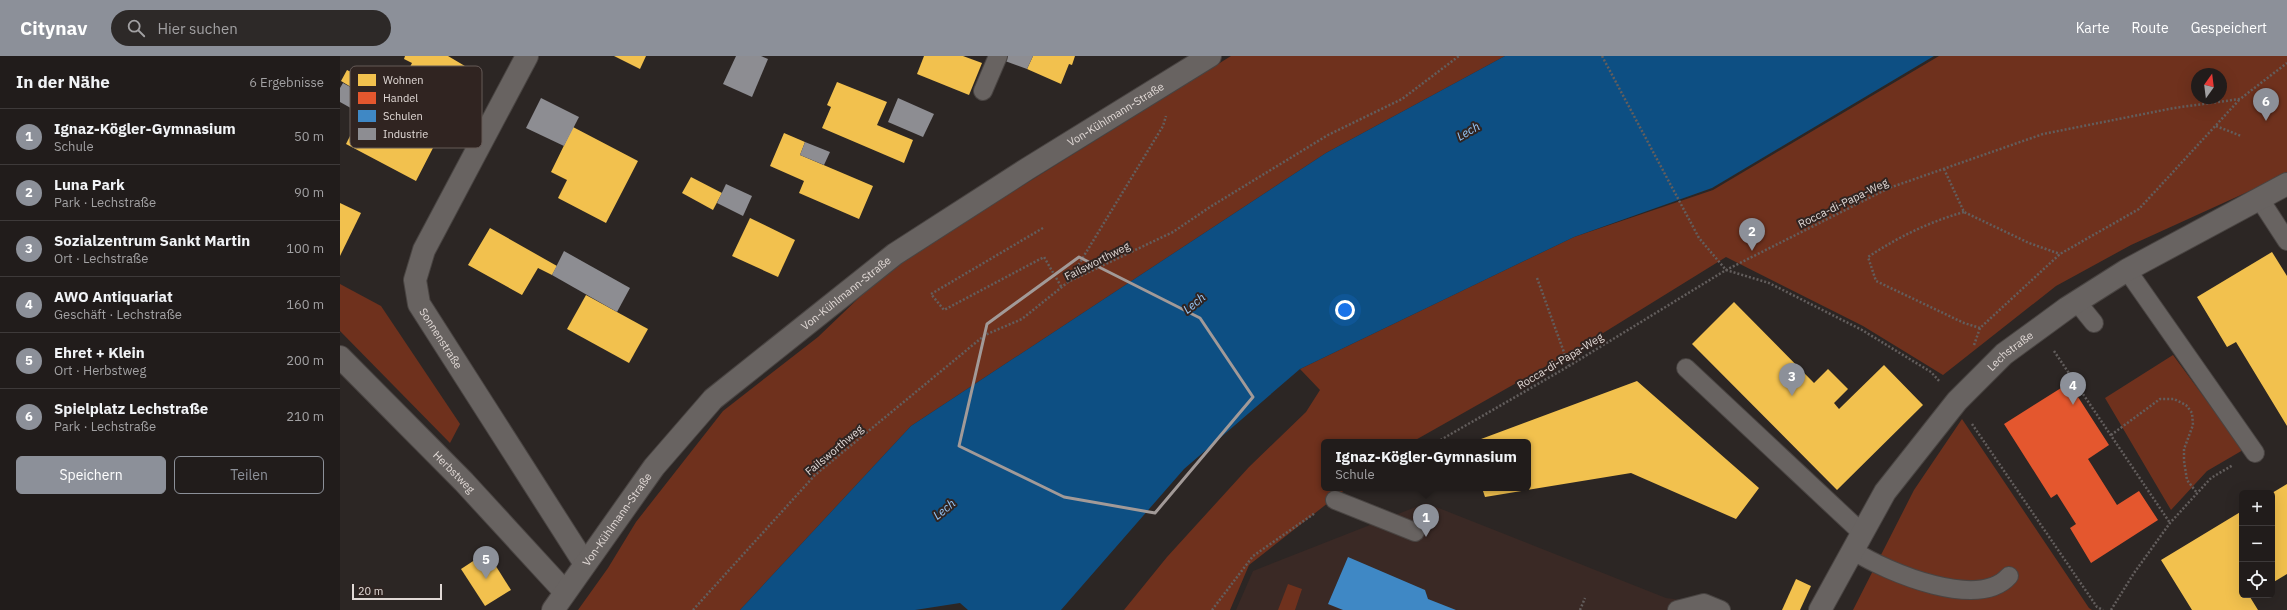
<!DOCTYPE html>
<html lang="de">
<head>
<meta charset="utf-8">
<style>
  body { margin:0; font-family:"IBM Plex Sans",sans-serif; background:#2d2928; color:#f1f3f6 }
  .controls { position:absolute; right:12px; bottom:12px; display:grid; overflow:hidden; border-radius:6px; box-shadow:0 4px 16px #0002 }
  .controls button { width:36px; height:36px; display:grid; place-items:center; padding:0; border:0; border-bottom:1px solid #3e3a3a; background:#211c1b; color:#f1f3f6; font:20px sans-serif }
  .compass { position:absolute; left:1851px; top:12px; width:36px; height:36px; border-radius:50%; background:#211c1b; box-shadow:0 4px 16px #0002; rotate:14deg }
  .scale { position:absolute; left:12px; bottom:10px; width:90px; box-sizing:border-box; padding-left:4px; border:2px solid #e1d9d6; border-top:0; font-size:11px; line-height:14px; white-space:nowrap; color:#e1d9d6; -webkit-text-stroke:3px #302421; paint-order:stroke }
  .you { position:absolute; left:1005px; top:254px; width:14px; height:14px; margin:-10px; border:3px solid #fff; border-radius:50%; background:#1a73e8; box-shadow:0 0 0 6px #1a73e833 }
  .badge { display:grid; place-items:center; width:26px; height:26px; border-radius:50%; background:#8c9099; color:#fff; font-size:13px; font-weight:700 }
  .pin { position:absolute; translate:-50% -33px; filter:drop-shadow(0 1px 2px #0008) }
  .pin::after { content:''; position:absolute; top:21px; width:14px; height:12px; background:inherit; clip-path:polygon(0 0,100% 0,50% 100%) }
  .popup { position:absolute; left:981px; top:383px; width:210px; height:52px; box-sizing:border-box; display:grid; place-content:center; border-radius:6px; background:#211c1b; filter:drop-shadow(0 1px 3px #0005); font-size:13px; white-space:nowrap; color:#a2a1a3 }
  .popup b { font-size:15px; color:#f1f3f6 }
  .popup::after { content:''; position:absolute; left:50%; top:100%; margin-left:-8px; border:8px solid transparent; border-top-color:#211c1b }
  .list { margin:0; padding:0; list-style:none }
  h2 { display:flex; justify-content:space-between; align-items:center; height:52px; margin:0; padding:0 16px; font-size:17px }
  h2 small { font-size:13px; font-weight:400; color:#a2a1a3 }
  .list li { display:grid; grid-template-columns:26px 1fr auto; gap:12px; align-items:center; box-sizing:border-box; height:56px; padding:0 16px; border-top:1px solid #3e3a3a }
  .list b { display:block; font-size:15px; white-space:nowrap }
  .list p { margin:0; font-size:13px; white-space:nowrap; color:#a2a1a3 }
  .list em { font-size:13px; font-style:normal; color:#a2a1a3 }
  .actions { display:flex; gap:8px; padding:12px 16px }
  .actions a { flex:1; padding:9px 0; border:1px solid #8c9099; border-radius:6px; text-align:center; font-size:14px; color:#8c9099 }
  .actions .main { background:#8c9099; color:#fff }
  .icon { flex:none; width:22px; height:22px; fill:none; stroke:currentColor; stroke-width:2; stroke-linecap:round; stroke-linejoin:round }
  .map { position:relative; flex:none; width:1947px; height:554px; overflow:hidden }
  header { display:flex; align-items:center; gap:24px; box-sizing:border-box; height:56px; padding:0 20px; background:#8c9099; color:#fff }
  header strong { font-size:19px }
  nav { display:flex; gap:22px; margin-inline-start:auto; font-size:14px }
  .search { width:280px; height:36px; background:#2d2928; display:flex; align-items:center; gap:10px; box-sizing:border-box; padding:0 14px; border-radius:22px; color:#a2a1a3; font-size:15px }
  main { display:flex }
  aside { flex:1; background:#211c1b }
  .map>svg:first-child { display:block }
</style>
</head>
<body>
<header>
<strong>Citynav</strong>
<div class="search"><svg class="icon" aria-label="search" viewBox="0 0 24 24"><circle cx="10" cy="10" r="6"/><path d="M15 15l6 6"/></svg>Hier suchen</div>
<nav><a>Karte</a><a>Route</a><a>Gespeichert</a></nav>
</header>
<main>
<aside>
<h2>In der Nähe<small>6 Ergebnisse</small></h2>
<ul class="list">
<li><span class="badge">1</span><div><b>Ignaz-Kögler-Gymnasium</b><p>Schule</p></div><em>50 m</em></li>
<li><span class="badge">2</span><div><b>Luna Park</b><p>Park · Lechstraße</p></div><em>90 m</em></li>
<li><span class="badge">3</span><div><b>Sozialzentrum Sankt Martin</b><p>Ort · Lechstraße</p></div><em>100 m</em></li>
<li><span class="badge">4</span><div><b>AWO Antiquariat</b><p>Geschäft · Lechstraße</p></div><em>160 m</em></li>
<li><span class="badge">5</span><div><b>Ehret + Klein</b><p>Ort · Herbstweg</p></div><em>200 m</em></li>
<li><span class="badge">6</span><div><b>Spielplatz Lechstraße</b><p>Park · Lechstraße</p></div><em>210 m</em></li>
</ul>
<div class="actions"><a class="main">Speichern</a><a>Teilen</a></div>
</aside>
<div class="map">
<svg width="1947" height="554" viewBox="0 0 1947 554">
  <rect width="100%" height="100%" fill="#2c2624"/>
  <!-- built -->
  <polygon fill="#3a2925" points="1086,447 1326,542 1364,547 1381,554 896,554 913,515"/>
  <!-- green -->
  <g fill="#6f311d" fill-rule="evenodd">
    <polygon points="891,0 1165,0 986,97 571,370 400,554 238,554 268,512 296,466 383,355 478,281 550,212"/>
    <path d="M 1599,0 L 1947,0 L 1947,118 L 1791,189 L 1716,230 L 1603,319 L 1523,270 L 1386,201 L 1247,287 L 1072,386 L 984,386 L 984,432 L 1007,432 L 909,509 L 890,554 L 784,554 L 827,501 L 909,411 L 966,356 L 980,334 L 960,313 L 1234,181 L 1373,134 ZM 1857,18 L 1881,18 L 1881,42 L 1857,42 Z"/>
    <polygon points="0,228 41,250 120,368 110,387 0,275"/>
    <polygon points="1833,299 1903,394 1867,415 1831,454 1765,342"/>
    <polygon points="1622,363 1749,552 1752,554 1513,554 1574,434"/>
    <polygon points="948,528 962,533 955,554 938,554"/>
  </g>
  <!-- water -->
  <polygon fill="#0d4f83" points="1165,0 1594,0 1372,132 1234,181 960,313 844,413 721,554 628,554 620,547 575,554 400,554 571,370 986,97"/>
  <!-- homes -->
  <g fill="#f2c14e">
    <polygon points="65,0 108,0 130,13 109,53 61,28 72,7 64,3"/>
    <polygon points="274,0 306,0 300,13"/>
    <polygon points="584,0 623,0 642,7 629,39 577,18"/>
    <polygon points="693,0 735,0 732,9 729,8 721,28 687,13"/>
    <polygon points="16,12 31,21 21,37 1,25 7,14 13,17"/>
    <polygon points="497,26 547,46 537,69 573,84 564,107 482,72 491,51 487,49"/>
    <polygon points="17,66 41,78 47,68 93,92 76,125 6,88"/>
    <polygon points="233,71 298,105 266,167 218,142 227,124 211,116"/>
    <polygon points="444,77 465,86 460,99 533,130 519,163 459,137 464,125 430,110"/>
    <polygon points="351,121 382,137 373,154 342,137"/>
    <polygon points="0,147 21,157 0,200"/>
    <polygon points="410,162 455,184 438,221 392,200"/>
    <polygon points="150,172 217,210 212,219 198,212 182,239 128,209"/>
    <polygon points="1932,196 1947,220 1947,370 1896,286 1887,291 1857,241"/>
    <polygon points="246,239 308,273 289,307 227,273"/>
    <polygon points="1394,246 1474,327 1488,313 1508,333 1494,347 1499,353 1544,309 1583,349 1497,434 1352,288"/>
    <polygon points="1297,325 1419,432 1396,463 1291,417 1145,441 1142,432 1188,432 1188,386 1133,386"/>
    <polygon points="1947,428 1947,518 1932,527 1932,437"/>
    <polygon points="1902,455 1902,539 1913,539 1910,541 1918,554 1852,554 1821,504"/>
    <polygon points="147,496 171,534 145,550 121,513"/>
    <polygon points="1456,523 1471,530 1460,554 1442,554"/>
  </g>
  <!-- shops -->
  <polygon fill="#e4572e" points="1729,327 1769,389 1748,403 1777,449 1799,435 1818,464 1751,507 1730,472 1736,468 1717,438 1711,442 1664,368"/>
  <!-- schools -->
  <polygon fill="#3f88c5" points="1008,501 1085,534 1088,543 1116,554 1003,554 988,548"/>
  <!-- industry -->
  <g fill="#8d8d92">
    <polygon points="396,0 421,0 428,3 412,41 383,28"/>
    <polygon points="667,0 693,0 687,13 665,5"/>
    <polygon points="3,27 34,44 25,60 0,46 0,32"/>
    <polygon points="201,42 239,61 224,90 186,72"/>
    <polygon points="558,42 594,58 583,81 548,66"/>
    <polygon points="465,86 490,96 484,109 460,99"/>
    <polygon points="386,128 412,140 403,160 377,147"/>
    <polygon points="224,195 290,232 277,256 212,219"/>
  </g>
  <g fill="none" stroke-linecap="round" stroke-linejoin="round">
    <!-- lane casing -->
    <g stroke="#494442" stroke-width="20">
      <g id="lane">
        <polyline points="643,35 658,0"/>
        <polyline points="1919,142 1947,185"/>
        <polyline points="1787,214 1915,397"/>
        <polyline points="1737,246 1754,267"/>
        <polyline points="1346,312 1522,477"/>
        <polyline points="995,444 1075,476"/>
        <path d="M 1512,494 C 1550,518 1639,554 1669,520"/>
        <polyline points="1337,554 1364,547 1381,554"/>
      </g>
    </g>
    <!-- street casing -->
    <g stroke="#494442" stroke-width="24">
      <g id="street">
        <path id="s1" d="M 187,0 L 84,194 L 75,224 L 79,248 L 245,508"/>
        <path id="s2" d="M 0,301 L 124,426 L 225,536"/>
        <path id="s3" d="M 213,554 L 314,411 L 373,343 L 555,198 L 687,113 L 870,0"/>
        <path id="s4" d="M 1480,554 L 1545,436 L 1617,345 L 1664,298 L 1727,252 L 1787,214 L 1947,128"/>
      </g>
    </g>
    <!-- path -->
    <g stroke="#635e5d" stroke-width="2.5" stroke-dasharray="2 2" stroke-linecap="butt">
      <polyline points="1262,0 1359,182 1386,214 1429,227 1522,274 1591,316 1600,326"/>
      <polyline points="1876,70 1901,80"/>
      <polyline points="1604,113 1624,156 1689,187 1720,198"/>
      <path d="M 1624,156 C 1589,166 1558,181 1528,201 L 1536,225 L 1624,267 L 1640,272"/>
      <polyline points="703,172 591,238 604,254 704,201 722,232"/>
      <polyline points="1197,222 1229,310"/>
      <polyline points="728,226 823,70 826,60"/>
      <polyline points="1634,289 1640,272 1720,198 1799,153 1900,43"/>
      <polyline points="1714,295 1830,467"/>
      <polyline points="1632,368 1757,551 1763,554"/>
      <polyline points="1771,379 1820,343 1834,343 1846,349 1852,357 1853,369 1844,393 1844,405 1847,424 1857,437"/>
      <polyline points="1097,386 1229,310 1386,214 1549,132 1703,78 1834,52 1900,43 1947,7"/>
      <polyline points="353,554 475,419 645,279 682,263 728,226 833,176 870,151 988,79 1062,43 1119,0"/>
      <polyline points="872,554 913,500 975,457"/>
      <polyline points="1240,554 1245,542"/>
      <polyline points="1771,554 1794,517 1830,467 1871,422 1893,409"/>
    </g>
    <!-- lane -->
    <use href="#lane" stroke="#686361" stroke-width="18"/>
    <!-- street -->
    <use href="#street" stroke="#686361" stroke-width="22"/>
  </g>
  <!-- marked area -->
  <path fill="none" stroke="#a29a98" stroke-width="3" stroke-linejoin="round" d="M 739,201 L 860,262 L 913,341 L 815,457 L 724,441 L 619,390 L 647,268 Z"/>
  <g text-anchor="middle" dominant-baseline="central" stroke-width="4" stroke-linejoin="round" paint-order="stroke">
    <!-- street labels -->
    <g font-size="11" fill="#e1d9d6" stroke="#302421">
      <text stroke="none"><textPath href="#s3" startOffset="759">Von-Kühlmann-Straße</textPath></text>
      <text transform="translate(1503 147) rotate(-26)">Rocca-di-Papa-Weg</text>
      <text transform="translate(757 205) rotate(-27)">Failsworthweg</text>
      <text stroke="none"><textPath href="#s3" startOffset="435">Von-Kühlmann-Straße</textPath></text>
      <text stroke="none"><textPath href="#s1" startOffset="316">Sonnenstraße</textPath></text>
      <text stroke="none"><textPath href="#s4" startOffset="324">Lechstraße</textPath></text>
      <text transform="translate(1220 305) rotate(-31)">Rocca-di-Papa-Weg</text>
      <text transform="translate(494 394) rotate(-40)">Failsworthweg</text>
      <text stroke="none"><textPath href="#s2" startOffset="162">Herbstweg</textPath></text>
      <text stroke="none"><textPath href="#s3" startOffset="111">Von-Kühlmann-Straße</textPath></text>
    </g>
    <!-- water labels -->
    <g font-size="12" font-style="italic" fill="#97c8f9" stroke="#302421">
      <text transform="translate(1128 75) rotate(-30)">Lech</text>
      <text transform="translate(854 247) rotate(-39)">Lech</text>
      <text transform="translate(604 453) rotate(-39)">Lech</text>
    </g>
  </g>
  <!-- legend -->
  <rect x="10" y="10" width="132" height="82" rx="6" fill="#302421" stroke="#655a57" stroke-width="1"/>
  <rect x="18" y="18" width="18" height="12" fill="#f2c14e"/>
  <rect x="18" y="36" width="18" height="12" fill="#e4572e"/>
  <rect x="18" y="54" width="18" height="12" fill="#3f88c5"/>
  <rect x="18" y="72" width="18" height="12" fill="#8d8d92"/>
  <g font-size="11" fill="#e1d9d6">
    <text x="43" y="28">Wohnen</text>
    <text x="43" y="46">Handel</text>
    <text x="43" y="64">Schulen</text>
    <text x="43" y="82">Industrie</text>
  </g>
</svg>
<div class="controls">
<button>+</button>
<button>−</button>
<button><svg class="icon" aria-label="locate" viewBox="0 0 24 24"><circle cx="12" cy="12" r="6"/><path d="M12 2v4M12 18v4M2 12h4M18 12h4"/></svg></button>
</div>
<svg class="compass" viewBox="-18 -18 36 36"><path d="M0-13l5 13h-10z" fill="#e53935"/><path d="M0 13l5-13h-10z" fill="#a2a1a3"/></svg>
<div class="scale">20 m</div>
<div class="you"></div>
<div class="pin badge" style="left:1086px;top:481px">1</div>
<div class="popup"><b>Ignaz-Kögler-Gymnasium</b>Schule</div>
<div class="pin badge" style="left:1412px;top:195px">2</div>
<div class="pin badge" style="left:1452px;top:340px">3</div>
<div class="pin badge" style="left:1733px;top:349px">4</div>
<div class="pin badge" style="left:146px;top:523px">5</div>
<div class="pin badge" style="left:1926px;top:65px">6</div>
</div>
</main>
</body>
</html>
